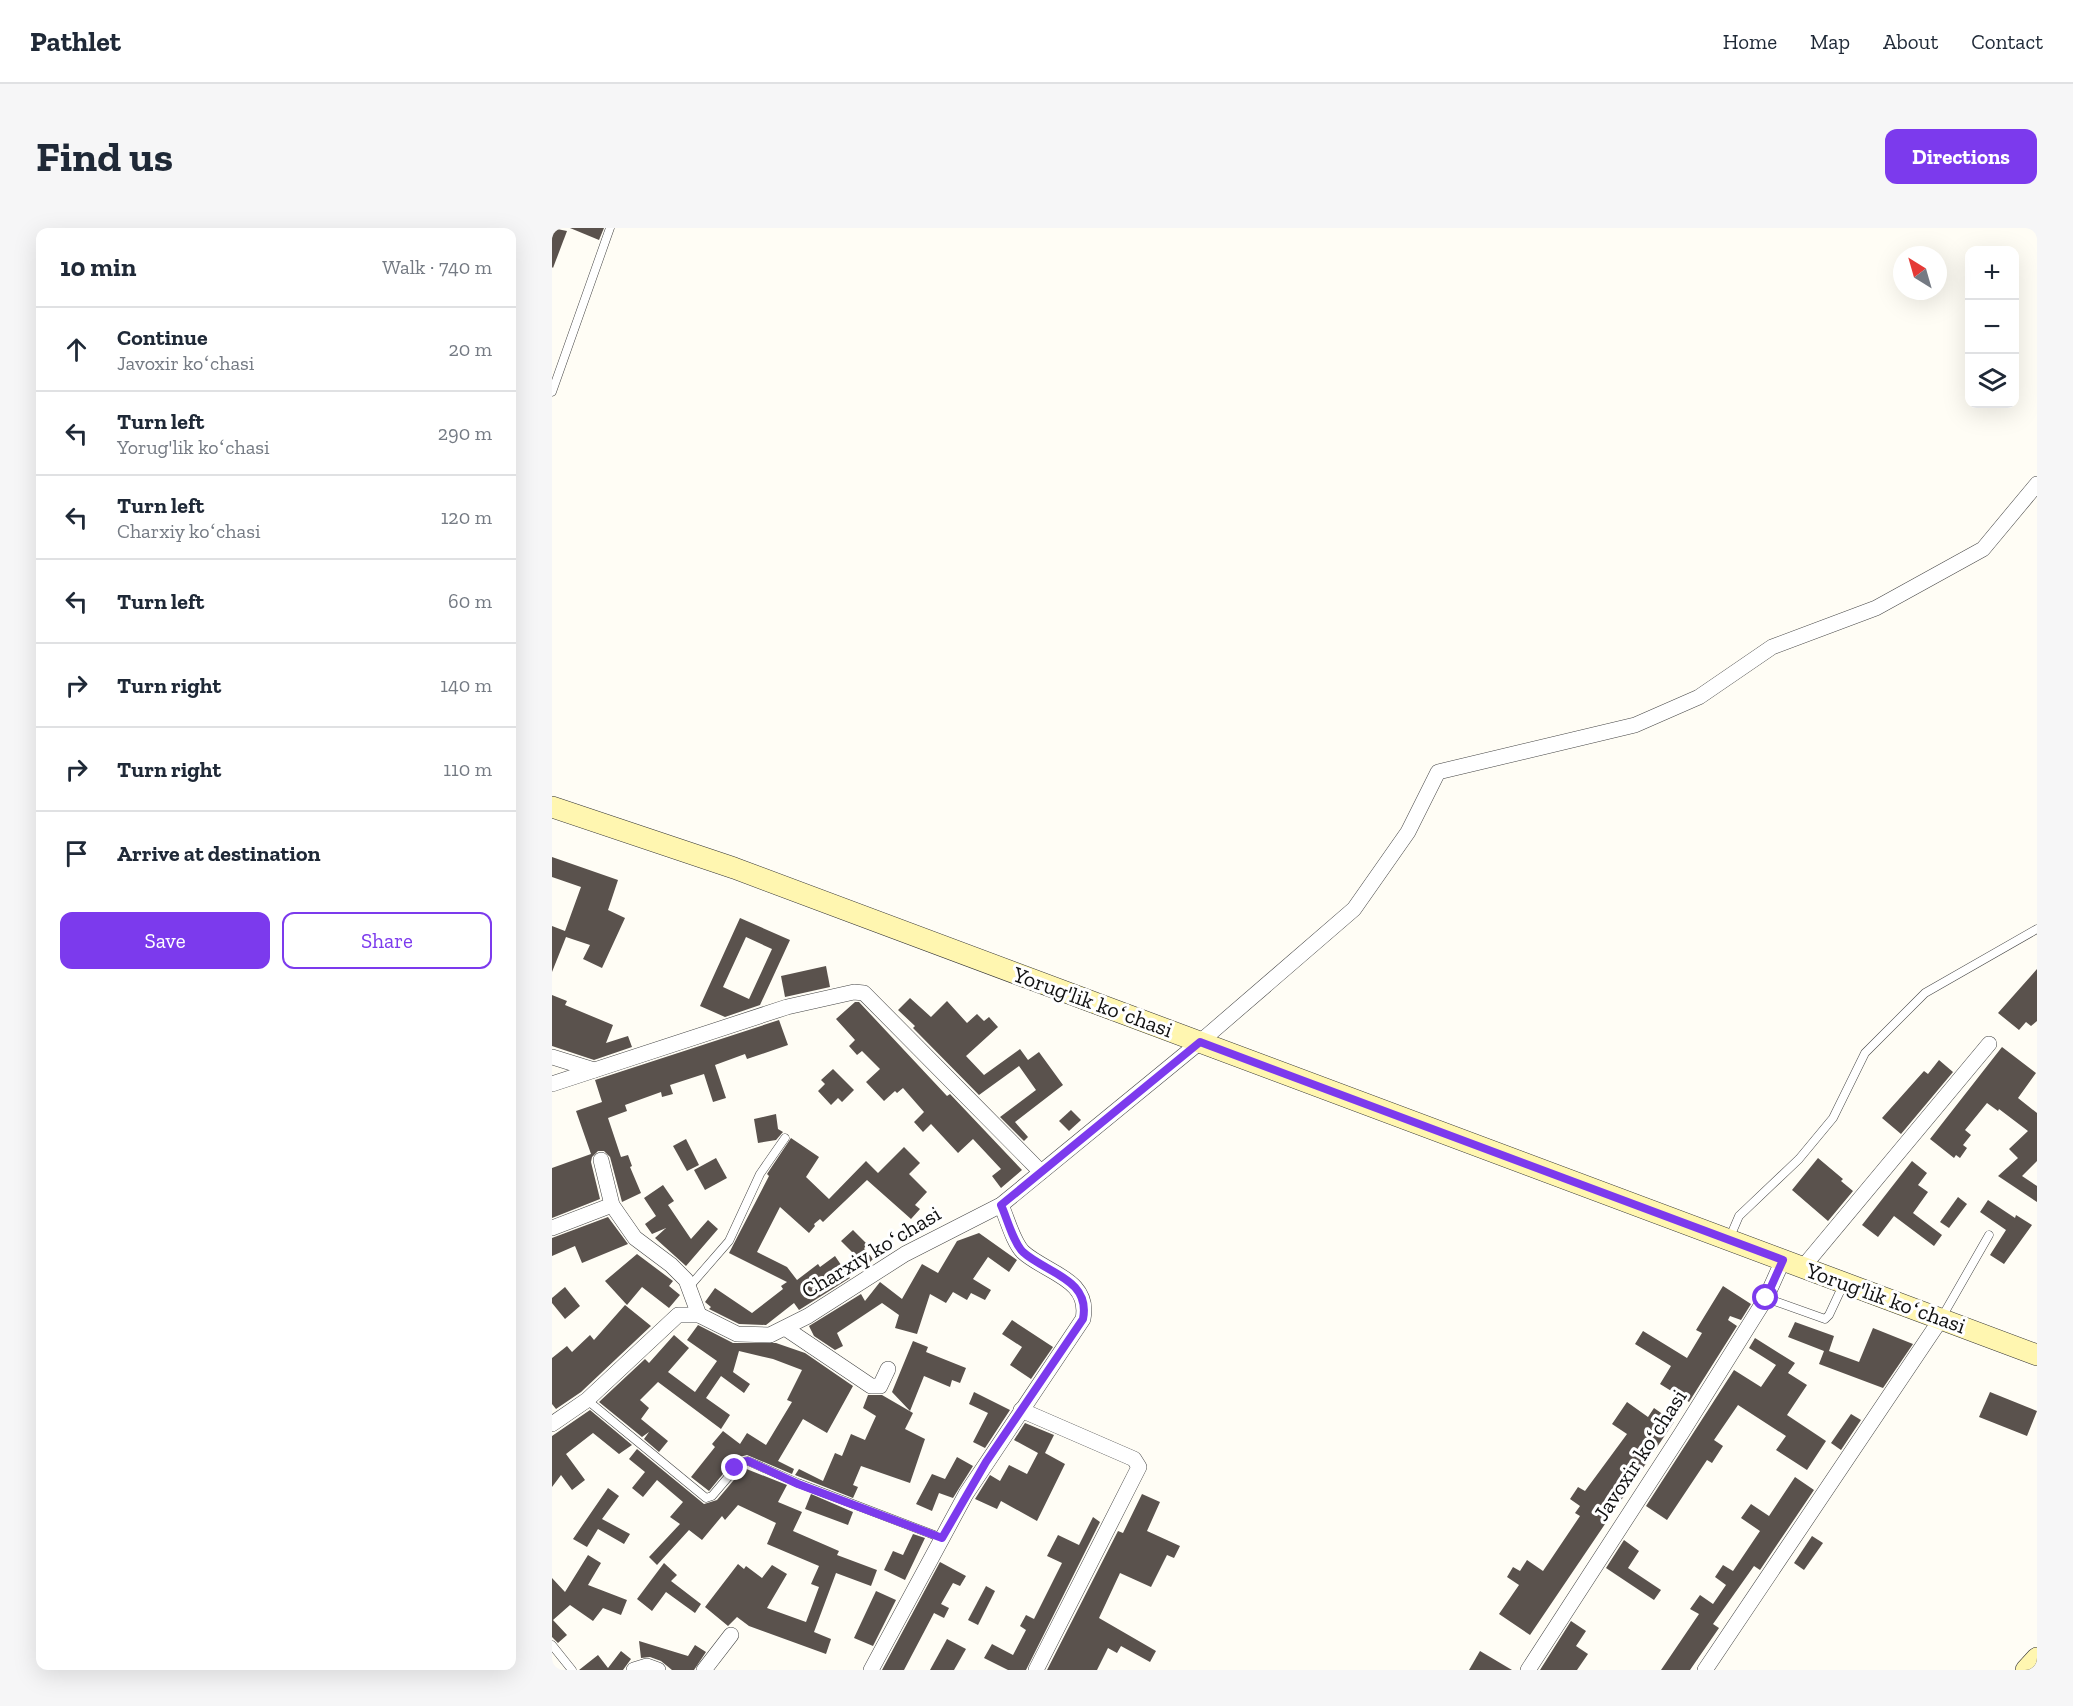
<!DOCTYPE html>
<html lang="en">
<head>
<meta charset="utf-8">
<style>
  body { margin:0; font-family:"Zilla Slab",serif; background:#f6f6f7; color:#1f2937 }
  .controls { position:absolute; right:18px; top:18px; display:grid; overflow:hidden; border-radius:12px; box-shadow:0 6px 24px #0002 }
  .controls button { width:54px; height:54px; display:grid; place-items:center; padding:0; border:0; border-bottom:2px solid #e0e1e3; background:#fff; color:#1f2937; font:30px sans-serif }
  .compass { position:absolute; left:1341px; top:18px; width:54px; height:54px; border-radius:50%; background:#fff; box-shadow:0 6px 24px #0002; rotate:323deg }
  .stop { position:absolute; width:18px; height:18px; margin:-14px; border:4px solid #7c3aed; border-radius:50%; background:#fff }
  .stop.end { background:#7c3aed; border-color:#fff; box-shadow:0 2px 6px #0008 }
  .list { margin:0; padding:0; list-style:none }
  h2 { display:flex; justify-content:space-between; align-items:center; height:78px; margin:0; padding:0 24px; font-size:26px }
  h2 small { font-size:20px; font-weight:400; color:#747a83 }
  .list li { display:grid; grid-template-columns:39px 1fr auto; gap:18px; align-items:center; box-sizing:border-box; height:84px; padding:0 24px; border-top:2px solid #e0e1e3 }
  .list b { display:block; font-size:22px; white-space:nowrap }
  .list p { margin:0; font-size:20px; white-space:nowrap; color:#747a83 }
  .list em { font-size:20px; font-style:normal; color:#747a83 }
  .actions { display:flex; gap:12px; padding:18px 24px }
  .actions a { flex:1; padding:14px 0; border:2px solid #7c3aed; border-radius:12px; text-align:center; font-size:21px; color:#7c3aed }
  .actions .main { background:#7c3aed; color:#fff }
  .icon { flex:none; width:33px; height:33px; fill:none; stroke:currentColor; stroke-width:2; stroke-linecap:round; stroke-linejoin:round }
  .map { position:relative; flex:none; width:1485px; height:1442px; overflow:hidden; border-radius:12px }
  header { display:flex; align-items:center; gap:36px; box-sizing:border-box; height:84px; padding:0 30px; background:#fff; border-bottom:2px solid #e0e1e3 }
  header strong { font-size:28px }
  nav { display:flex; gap:33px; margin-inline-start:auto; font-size:21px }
  .intro { display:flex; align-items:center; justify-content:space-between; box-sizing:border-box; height:144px; padding:0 36px }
  h1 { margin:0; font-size:42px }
  .button { padding:15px 27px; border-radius:12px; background:#7c3aed; color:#fff; font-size:21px; font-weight:700 }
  main { display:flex; gap:36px; padding:0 36px }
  aside { flex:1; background:#fff; border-radius:12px; box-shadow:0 6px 24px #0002 }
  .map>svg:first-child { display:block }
</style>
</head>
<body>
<header>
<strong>Pathlet</strong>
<nav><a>Home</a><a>Map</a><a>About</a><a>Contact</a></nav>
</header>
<div class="intro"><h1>Find us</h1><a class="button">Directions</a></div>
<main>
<aside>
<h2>10 min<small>Walk · 740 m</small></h2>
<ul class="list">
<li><svg class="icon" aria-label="ahead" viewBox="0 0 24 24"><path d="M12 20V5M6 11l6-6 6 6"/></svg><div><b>Continue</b><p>Javoxir koʻchasi</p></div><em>20 m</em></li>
<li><svg class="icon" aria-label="left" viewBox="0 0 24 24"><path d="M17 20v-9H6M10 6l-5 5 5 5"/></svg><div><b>Turn left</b><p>Yorug'lik koʻchasi</p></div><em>290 m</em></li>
<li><svg class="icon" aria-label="left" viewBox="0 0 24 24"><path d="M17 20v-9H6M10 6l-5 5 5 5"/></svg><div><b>Turn left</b><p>Charxiy koʻchasi</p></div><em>120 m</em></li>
<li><svg class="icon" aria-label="left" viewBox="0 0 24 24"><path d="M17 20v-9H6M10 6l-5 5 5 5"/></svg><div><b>Turn left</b></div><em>60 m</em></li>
<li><svg class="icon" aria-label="right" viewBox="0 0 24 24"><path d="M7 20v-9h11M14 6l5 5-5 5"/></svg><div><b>Turn right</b></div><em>140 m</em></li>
<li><svg class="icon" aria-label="right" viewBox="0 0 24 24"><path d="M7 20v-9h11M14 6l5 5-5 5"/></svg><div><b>Turn right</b></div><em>110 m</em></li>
<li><svg class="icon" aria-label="arrive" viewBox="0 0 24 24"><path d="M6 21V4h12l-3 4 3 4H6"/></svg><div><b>Arrive at destination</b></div></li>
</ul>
<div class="actions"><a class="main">Save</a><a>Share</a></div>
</aside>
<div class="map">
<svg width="1485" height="1442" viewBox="0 0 1485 1442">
  <rect width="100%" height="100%" fill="#fffdf5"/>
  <!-- building -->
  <g fill="#5a524d" fill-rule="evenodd">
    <polygon points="0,0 15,3 1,40 0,39"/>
    <polygon points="18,0 52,0 47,12"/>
    <polygon points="0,629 66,652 56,682 73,690 50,740 31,731 38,717 14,709 0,744 0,698 13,703 29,659 0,649"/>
    <path d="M 188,690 L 238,712 L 208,777 L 173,789 L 148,778 ZM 194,709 L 220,721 L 197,771 L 171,759 Z"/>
    <polygon points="274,738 278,759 233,769 229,748"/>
    <polygon points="1485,741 1485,793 1479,798 1474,794 1467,802 1446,785"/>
    <polygon points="0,767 15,773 13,777 61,797 54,815 76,808 80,819 42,832 0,818"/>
    <polygon points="358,770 379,789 395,773 415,795 425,786 432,793 437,789 446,799 414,828 432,847 468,821 476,832 487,824 511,857 463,894 476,909 472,913 448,889 484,862 467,838 427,867 361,800 363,798 346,782"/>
    <polygon points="303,774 307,774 395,868 398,866 470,942 449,960 440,948 449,941 421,911 406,925 379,896 371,904 362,894 372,884 351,860 345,865 343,863 332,873 314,854 328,841 310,823 305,827 297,818 303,812 284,791"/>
    <polygon points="227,792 236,817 195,831 193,826 163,837 174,870 161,874 152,846 118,857 121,866 110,869 109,864 73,877 75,883 56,890 69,929 76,927 80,938 78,939 89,965 70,974 58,929 52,923 46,923 40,929 39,934 48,971 0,990 0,940 39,926 24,883 50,874 43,852"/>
    <polygon points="1450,819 1484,845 1466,870 1485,885 1485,933 1470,948 1485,958 1485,974 1446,948 1466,930 1457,921 1476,903 1447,881 1446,883 1435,875 1413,902 1419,907 1411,917 1415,920 1408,930 1404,927 1402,930 1378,911"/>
    <polygon points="1387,832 1401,844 1349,906 1330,890 1372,843 1376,846"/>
    <polygon points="281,841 302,862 290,874 286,870 279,877 266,863 273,856 269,852"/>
    <polygon points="519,882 529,892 517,903 507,893"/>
    <polygon points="224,886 226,901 231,904 224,912 206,915 202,891"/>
    <polygon points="239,910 267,929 254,949 277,971 314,933 326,945 352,919 368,935 357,946 375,964 363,977 368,981 359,991 315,952 271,994 268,991 262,996 263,998 257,1005 228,979 205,1024 235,1039 245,1052 266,1036 268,1039 283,1028 298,1050 247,1082 242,1075 214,1097 187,1096 157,1081 159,1079 153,1074 163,1060 200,1085 231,1061 229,1058 235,1054 177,1025 217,948 215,946"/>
    <polygon points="134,911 147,937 135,943 121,918"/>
    <polygon points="164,930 175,950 153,962 142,942"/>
    <polygon points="1266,930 1291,951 1289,953 1301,963 1276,993 1240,962"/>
    <polygon points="1360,933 1375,945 1366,957 1376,964 1361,985 1390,1007 1382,1018 1342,988 1326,1009 1310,997"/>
    <polygon points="111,957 122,973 116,977 139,1011 156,992 166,1001 134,1038 103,1010 114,1000 100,1006 93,996 104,988 92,970"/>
    <polygon points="1406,969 1415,976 1397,1000 1388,994"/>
    <polygon points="1436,972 1463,990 1464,987 1480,997 1452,1036 1438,1027 1454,1002 1428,984"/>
    <polygon points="56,989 76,1016 30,1035 23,1018 0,1028 0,1010"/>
    <polygon points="301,1002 316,1017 312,1020 321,1031 314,1038 289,1013"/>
    <polygon points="427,1005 465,1032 457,1044 436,1029 421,1051 439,1062 433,1072 419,1065 415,1072 401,1064 394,1075 378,1066 365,1106 343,1100 347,1087 330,1075 285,1105 291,1118 283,1122 262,1108 257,1098 309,1066 313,1073 328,1054 350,1071 370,1036 386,1045 405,1013"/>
    <polygon points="85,1026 121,1053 117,1058 128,1067 117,1080 90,1059 75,1077 53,1053"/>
    <polygon points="1171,1058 1199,1076 1189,1092 1178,1088 1176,1092 1185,1098 1137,1174 1108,1156 1119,1138 1083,1116 1091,1103 1135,1130 1150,1105 1144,1102"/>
    <polygon points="13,1059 28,1078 13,1091 0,1075 0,1070"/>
    <polygon points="73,1077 99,1098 29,1164 4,1181 0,1176 0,1130 15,1118 20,1124 38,1107 42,1112"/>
    <polygon points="460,1092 501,1119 479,1151 458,1137 470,1119 450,1106"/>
    <polygon points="1243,1094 1282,1108 1277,1123 1307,1134 1321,1100 1361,1116 1331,1160 1267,1136 1272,1123 1236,1109"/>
    <polygon points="146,1097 181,1115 224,1115 253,1125 301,1158 275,1205 251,1191 226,1233 242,1241 240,1246 195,1227 184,1230 157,1263 139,1249 163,1219 160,1216 171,1203 188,1216 195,1205 214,1217 240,1174 235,1172 250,1142 221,1131 187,1123 181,1144 198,1156 192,1165 169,1148 154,1170 178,1187 169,1201 106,1154 88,1172 97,1180 89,1191 116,1213 107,1224 92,1211 97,1204 90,1209 47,1174 93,1131 97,1135 122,1107 137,1120 116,1144 143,1164 165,1133 135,1112"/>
    <polygon points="1203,1110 1243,1135 1236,1145 1255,1157 1235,1187 1274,1213 1255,1242 1224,1222 1234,1208 1186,1177 1162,1212 1171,1218 1160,1235 1155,1232 1115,1292 1094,1278 1182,1142 1209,1159 1224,1137 1197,1120"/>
    <polygon points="361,1113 376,1119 374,1124 414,1140 408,1155 400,1152 398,1159 372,1148 358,1183 340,1164"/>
    <polygon points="422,1164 458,1182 433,1220 421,1214 436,1185 417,1176"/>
    <polygon points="1438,1164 1485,1183 1475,1208 1427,1189"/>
    <polygon points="316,1167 330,1167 361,1185 353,1201 373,1211 358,1255 309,1238 301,1257 306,1259 301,1270 243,1247 247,1241 271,1253 283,1225 290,1228 299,1206 313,1212 324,1188 311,1180"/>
    <polygon points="1075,1174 1096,1189 1102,1180 1122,1194 978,1407 947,1386 967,1357 955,1349 961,1339 968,1343 975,1332 991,1343 1028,1288 1023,1285 1028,1278 1018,1271 1026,1259 1033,1263 1075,1206 1060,1196"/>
    <polygon points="38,1182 80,1217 67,1226 41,1205 14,1226 33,1252 20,1262 9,1247 0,1259 0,1208"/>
    <polygon points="1299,1186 1309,1192 1289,1222 1279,1215"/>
    <polygon points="473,1195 502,1207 493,1225 513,1236 485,1293 449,1273 445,1281 423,1271 438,1247 448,1253 457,1237 475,1246 486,1225 462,1212"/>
    <polygon points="85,1221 152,1276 165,1272 192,1240 235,1257 226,1274 250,1284 241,1303 287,1323 285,1327 325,1342 319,1358 284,1345 262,1404 279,1411 274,1426 197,1398 185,1389 176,1398 153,1379 186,1336 192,1341 194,1338 210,1350 220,1337 235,1346 215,1380 254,1394 267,1359 259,1356 267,1338 215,1316 224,1295 186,1277 173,1292 170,1288 150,1312 137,1302 105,1337 97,1329 128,1296 118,1289 131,1274 105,1252 91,1269 80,1260 93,1244 77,1231"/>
    <polygon points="405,1229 421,1238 401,1270 387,1265 380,1283 364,1276 380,1246 393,1251"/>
    <polygon points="1243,1249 1262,1262 1208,1342 1202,1338 1161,1396 1167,1400 1138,1442 1109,1442 1147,1386 1138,1381 1148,1367 1161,1376 1174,1357 1163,1349 1171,1337 1181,1343 1208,1303 1189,1290 1199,1276 1217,1288"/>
    <polygon points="56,1260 67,1268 50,1291 78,1306 72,1316 46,1301 35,1319 21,1311"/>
    <polygon points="259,1266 301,1284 296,1297 253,1281"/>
    <polygon points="590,1266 608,1274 595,1303 628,1318 622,1330 615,1327 599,1359 568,1345 547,1390 604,1423 598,1434 569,1418 565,1425 556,1420 545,1442 495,1442 566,1303 571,1305"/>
    <polygon points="541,1289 548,1294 474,1442 456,1442 432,1430 440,1416 461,1427 474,1402 468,1398 474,1387 482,1391 510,1335 495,1328 506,1307 527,1317"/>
    <polygon points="361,1306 373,1310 353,1352 332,1342 341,1323 351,1327"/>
    <polygon points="1260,1308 1271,1315 1252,1342 1242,1335"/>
    <polygon points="1072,1312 1087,1323 1076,1340 1109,1362 1102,1372 1054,1340"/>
    <polygon points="36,1327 49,1335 36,1357 75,1372 69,1387 51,1380 41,1393 18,1377 1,1392 15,1407 6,1415 0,1409 0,1350 13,1364"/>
    <polygon points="388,1334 414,1348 408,1358 401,1355 389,1376 397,1380 392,1390 382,1385 352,1442 330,1442"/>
    <polygon points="112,1335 125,1347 119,1353 149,1376 143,1385 114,1364 100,1383 85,1371"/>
    <polygon points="434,1358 443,1363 426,1397 416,1392"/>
    <polygon points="324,1363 344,1372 321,1418 302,1410"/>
    <polygon points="1019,1393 1034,1403 1024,1418 1036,1426 1025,1442 988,1442"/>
    <polygon points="395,1411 414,1421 402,1442 378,1442"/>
    <polygon points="87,1413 136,1428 143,1417 154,1424 142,1442 120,1442 109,1433 98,1429 89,1430"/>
    <polygon points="69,1423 79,1431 71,1442 27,1442 46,1427 56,1440"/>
    <polygon points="928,1423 960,1442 917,1442"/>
  </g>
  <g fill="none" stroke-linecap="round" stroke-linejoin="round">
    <!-- service casing -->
    <g stroke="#444" stroke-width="9">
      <g id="service">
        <polyline points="0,164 58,0"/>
        <polyline points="1178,1009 1187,988 1247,931 1281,890 1313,825 1373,765 1485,701"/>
        <polyline points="137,1059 177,1013 208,946 233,910"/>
        <polyline points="1214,1070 1273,1091 1277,1087 1292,1055"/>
        <polyline points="1390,1089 1437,1007"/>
        <polyline points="35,1172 154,1270 160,1268 189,1234 196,1233 246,1255 390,1310"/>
        <polyline points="0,1417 20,1442"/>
      </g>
    </g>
    <!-- minor casing -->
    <g stroke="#444" stroke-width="16">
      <g id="minor">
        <polyline points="0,829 42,842"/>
        <polyline points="0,856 235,779 302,764 312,765 489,944"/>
        <polyline points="49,932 60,977 83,1010 119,1037 134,1052 147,1087"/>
        <polyline points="0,1000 60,977"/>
        <polyline points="1251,1039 1437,816"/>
        <polyline points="233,1100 319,1158 328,1158 336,1141"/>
        <polyline points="469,1182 582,1231 587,1239 484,1442"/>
        <polyline points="0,1196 35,1172 126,1087 147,1087 185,1106 218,1107 256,1088 353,1026 449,977 648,814 802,681 856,604 886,544 1083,497 1147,469 1220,419 1324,380 1431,321 1485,256"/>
        <polyline points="82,1442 95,1438 106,1442"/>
        <polyline points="152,1442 179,1407"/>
        <path d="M 319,1442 L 414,1266 L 531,1091 C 539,1051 494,1045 471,1024 C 461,1014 455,990 449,977"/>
        <polyline points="976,1442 1129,1206 1214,1070 1231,1032"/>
        <polyline points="1153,1442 1389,1091"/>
      </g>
    </g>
    <!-- secondary casing -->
    <g stroke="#333" stroke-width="22">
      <g id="secondary">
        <polyline points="0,579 182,640 1485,1127"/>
        <polyline points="1474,1442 1485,1430"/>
      </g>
    </g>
    <!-- service -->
    <use href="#service" stroke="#fff" stroke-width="8"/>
    <!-- minor -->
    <use href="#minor" stroke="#fff" stroke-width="15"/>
    <!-- secondary -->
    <use href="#secondary" stroke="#fff6b0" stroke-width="21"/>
  </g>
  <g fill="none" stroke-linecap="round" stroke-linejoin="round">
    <!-- route -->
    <path stroke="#7c3aed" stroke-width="8" d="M 183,1240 L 189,1234 L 196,1233 L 246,1256 L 390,1310 L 434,1234 L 531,1091 C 539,1051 494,1045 471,1024 C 461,1014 455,990 449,977 L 648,814 L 1231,1032 L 1214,1070"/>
  </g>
  <g text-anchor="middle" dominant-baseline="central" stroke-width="6" stroke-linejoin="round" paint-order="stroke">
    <!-- street labels -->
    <g font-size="22" fill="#111" stroke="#fff">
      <text transform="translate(541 774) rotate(20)">Yorug'lik koʻchasi</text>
      <text transform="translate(319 1024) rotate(-31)">Charxiy koʻchasi</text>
      <text transform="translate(1334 1070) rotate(20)">Yorug'lik koʻchasi</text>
      <text transform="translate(1088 1227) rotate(-57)">Javoxir koʻchasi</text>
    </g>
  </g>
</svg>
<div class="controls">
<button>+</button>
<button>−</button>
<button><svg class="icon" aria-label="layers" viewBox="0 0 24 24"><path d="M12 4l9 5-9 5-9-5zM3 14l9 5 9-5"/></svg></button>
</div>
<svg class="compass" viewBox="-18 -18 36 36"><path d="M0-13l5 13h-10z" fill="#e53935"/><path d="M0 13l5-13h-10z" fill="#747a83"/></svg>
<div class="stop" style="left:1214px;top:1070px"></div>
<div class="stop end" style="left:183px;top:1240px"></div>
</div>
</main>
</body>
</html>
